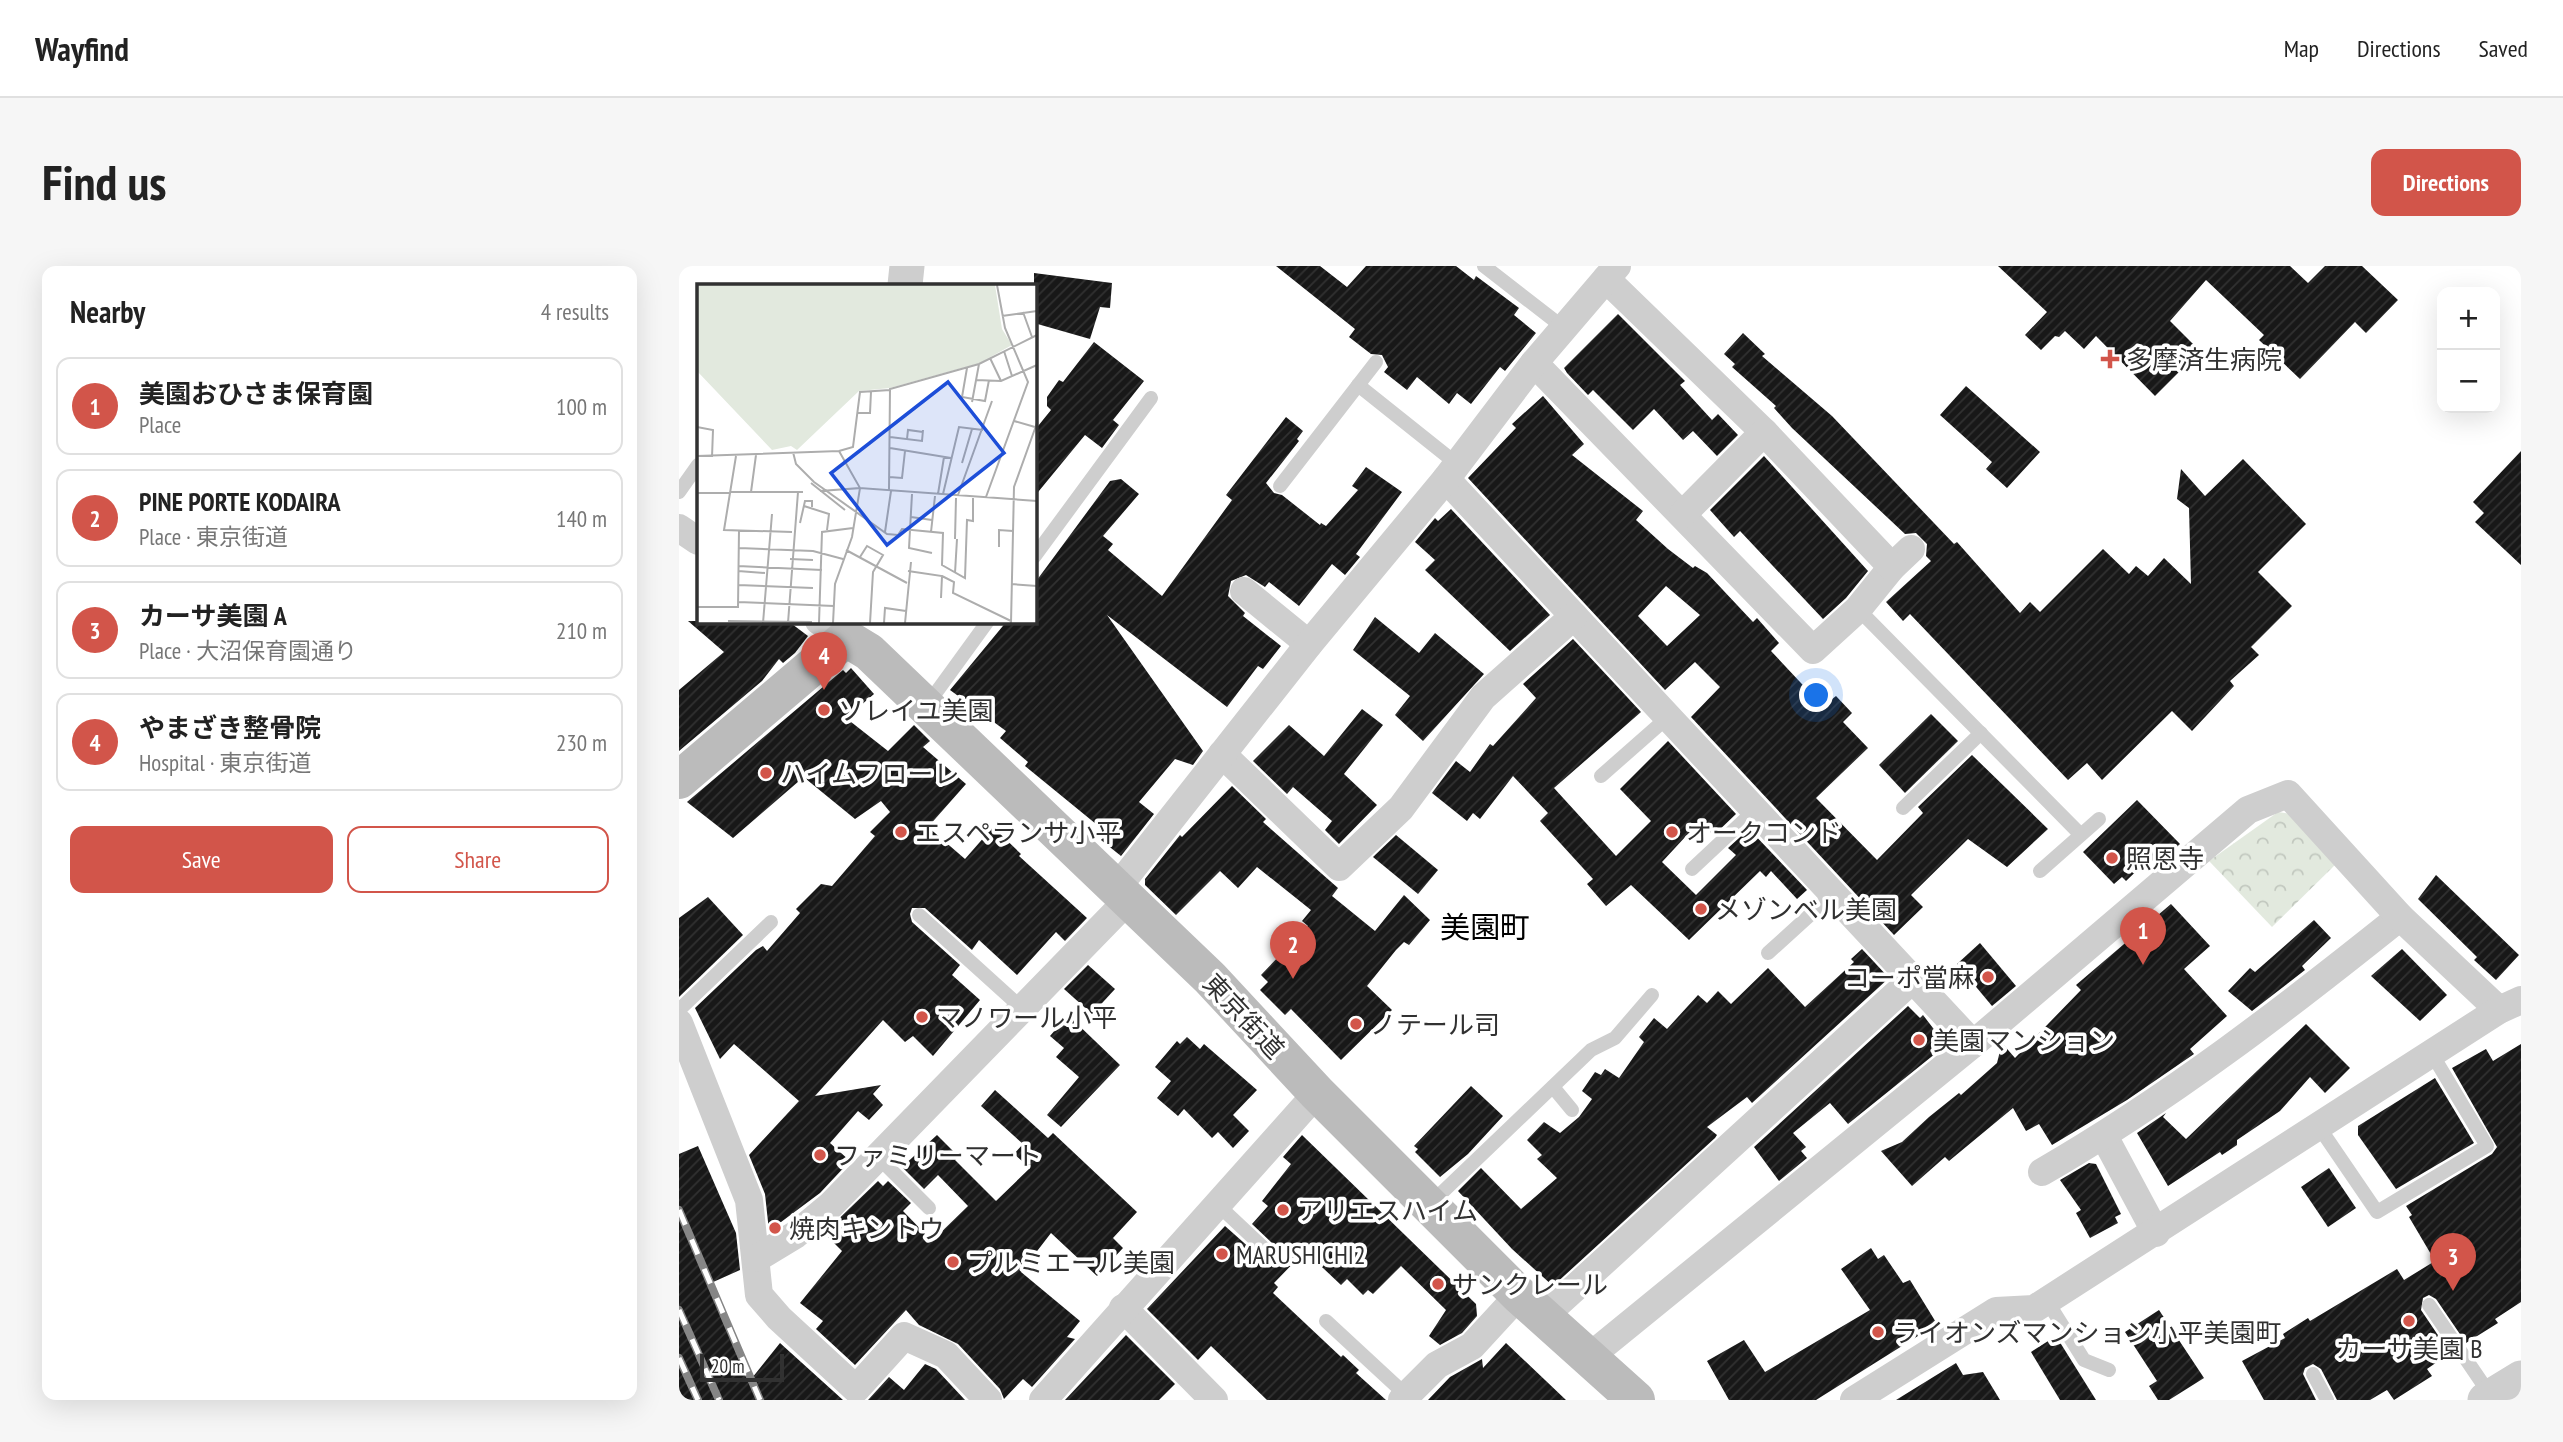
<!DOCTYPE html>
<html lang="en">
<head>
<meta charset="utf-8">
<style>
  body { margin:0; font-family:"PT Sans Narrow","Noto Sans JP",sans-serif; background:#f6f6f6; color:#222 }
  .controls { position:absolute; right:21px; top:21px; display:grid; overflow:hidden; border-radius:14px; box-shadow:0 7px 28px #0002 }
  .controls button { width:63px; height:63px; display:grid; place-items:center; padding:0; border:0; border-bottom:2px solid #e0e0e0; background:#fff; color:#222; font:35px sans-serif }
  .scale { position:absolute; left:21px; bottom:18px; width:84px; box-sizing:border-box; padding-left:7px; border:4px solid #313131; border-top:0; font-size:19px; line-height:24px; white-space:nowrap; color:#313131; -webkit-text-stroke:5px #fff; paint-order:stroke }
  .you { position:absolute; left:1138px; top:430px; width:24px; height:24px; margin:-18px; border:5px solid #fff; border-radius:50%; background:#1a73e8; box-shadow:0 0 0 10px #1a73e833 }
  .badge { display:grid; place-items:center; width:46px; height:46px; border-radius:50%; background:#d2554a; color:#fff; font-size:23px; font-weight:700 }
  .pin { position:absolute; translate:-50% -58px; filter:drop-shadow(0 2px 4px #0008) }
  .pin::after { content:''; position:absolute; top:37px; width:24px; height:21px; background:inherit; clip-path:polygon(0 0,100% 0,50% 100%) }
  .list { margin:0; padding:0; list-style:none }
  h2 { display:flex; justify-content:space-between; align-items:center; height:91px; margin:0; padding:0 28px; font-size:30px }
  h2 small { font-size:23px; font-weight:400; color:#767676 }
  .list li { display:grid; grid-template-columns:46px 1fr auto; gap:21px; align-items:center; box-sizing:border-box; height:98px; margin:0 14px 14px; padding:0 14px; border:2px solid #e0e0e0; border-radius:14px }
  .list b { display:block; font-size:26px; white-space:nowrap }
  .list p { margin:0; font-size:23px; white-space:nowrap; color:#767676 }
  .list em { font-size:23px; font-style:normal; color:#767676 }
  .actions { display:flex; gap:14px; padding:21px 28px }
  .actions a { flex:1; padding:16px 0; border:2px solid #d2554a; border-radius:14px; text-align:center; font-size:24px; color:#d2554a }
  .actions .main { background:#d2554a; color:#fff }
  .map { position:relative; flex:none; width:1842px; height:1134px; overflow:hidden; border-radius:14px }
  header { display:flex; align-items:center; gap:42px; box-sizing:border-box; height:98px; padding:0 35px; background:#fff; border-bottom:2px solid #e0e0e0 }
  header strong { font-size:33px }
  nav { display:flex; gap:38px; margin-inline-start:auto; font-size:24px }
  .intro { display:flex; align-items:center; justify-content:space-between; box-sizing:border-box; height:168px; padding:0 42px }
  h1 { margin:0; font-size:49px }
  .button { padding:18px 32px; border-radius:14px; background:#d2554a; color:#fff; font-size:24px; font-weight:700 }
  main { display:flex; gap:42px; padding:0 42px }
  aside { flex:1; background:#fff; border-radius:14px; box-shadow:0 7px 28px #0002 }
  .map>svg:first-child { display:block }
</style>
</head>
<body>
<header>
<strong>Wayfind</strong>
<nav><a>Map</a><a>Directions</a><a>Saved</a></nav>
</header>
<div class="intro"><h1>Find us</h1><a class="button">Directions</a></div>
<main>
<aside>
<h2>Nearby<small>4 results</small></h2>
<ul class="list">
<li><span class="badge">1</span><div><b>美園おひさま保育園</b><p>Place</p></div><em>100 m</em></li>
<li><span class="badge">2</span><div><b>PINE PORTE KODAIRA</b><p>Place · 東京街道</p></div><em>140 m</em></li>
<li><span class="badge">3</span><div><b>カーサ美園 A</b><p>Place · 大沼保育園通り</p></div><em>210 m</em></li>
<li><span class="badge">4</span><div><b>やまざき整骨院</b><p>Hospital · 東京街道</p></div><em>230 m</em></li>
</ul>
<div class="actions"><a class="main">Save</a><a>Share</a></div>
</aside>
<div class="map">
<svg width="1842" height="1134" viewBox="0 0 1842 1134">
  <defs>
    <pattern id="forest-crowns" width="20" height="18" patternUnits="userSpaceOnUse" patternTransform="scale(1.75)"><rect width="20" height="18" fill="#e2e9de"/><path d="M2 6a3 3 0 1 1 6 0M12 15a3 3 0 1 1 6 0" fill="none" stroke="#c2c8bf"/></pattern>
    <pattern id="building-hatch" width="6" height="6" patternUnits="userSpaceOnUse" patternTransform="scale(1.75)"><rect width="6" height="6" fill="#181818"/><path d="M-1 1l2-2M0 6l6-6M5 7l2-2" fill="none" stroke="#313131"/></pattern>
  </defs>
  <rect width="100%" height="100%" fill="#fff"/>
  <!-- forest -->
  <polygon fill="url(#forest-crowns)" points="1599,546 1612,548 1659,596 1593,661 1530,595"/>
  <!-- building -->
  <g fill="url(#building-hatch)" fill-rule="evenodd">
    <polygon points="597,0 641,0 668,21 687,0 777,0 795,14 797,10 840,42 835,49 857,67 826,105 821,101 792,138 778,127 770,138 738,111 728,124 705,106 709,101 703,89 692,88 670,71 676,63"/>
    <polygon points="1319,0 1611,0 1629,17 1646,0 1683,0 1719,34 1687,67 1676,56 1621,113 1580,74 1585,69 1527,14 1491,55 1521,85 1476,130 1417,70 1405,83 1386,65 1380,71 1376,70 1362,84 1346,69 1368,46"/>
    <polygon points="355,7 433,17 431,42 421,41 411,73 355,57"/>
    <polygon points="939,48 1006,115 1001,119 1033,154 1039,148 1059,169 1038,190 1014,165 1004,174 975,143 954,164 914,124 909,129 888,107 885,102"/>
    <polygon points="1064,67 1086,88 1083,90 1153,150 1275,278 1278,276 1341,347 1351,336 1361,346 1424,283 1450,308 1457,300 1469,310 1485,292 1512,318 1510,242 1498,233 1502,203 1526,230 1564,193 1627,258 1579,306 1613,340 1572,381 1580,389 1551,415 1555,420 1513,465 1493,445 1423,514 1408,497 1389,514 1231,348 1224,355 1207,336 1252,295 1247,290 1248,278 1237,267 1226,268 1113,162 1095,142 1097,140 1053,101 1056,98 1045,88"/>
    <polygon points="415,76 465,115 434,154 440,159 423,182 406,169 355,231 355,165 372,144 368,140 368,131 380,114 384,116"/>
    <polygon points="1287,120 1361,186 1328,222 1307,203 1313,196 1261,149"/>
    <path d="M 864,130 L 905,178 L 893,189 L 964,245 L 957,254 L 989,283 L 1014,302 L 1016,300 L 1028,307 L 1074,356 L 1078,352 L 1100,377 L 1092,385 L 1136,432 L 1140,428 L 1148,437 L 1157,430 L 1173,447 L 1164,456 L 1189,482 L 1137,532 L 1198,594 L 1244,547 L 1239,541 L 1293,489 L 1369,563 L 1328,601 L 1289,573 L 1232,629 L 1244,641 L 1215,669 L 1012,451 L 1041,421 L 1016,396 L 986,424 L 789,212 L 837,162 L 833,158 ZM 987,320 L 1021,349 L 988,380 L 959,350 Z"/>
    <polygon points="607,151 624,165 618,173 620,175 587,217 595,227 603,229 641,259 642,257 647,260 679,224 673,220 687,201 723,226 677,288 681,291 666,309 653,298 620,340 590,316 586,321 567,309 552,315 549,330 566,347 564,350 602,380 584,403 579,400 548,441 428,349 524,485 514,499 496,493 460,536 475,548 442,590 422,574 428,567 346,500 349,496 321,472 327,465 271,424 328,355 355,355 355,318 431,215 442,213 460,228 424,270 434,278 429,284 483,330 553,234 547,229"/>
    <polygon points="1842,185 1842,299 1796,256 1805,247 1794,236"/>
    <polygon points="1085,190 1189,305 1167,332 1144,353 1061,265 1055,271 1031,244"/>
    <polygon points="772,243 871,349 831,385 746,304 756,294 736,276 756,252 759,255"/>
    <polygon points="696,351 740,387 756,367 805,408 744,475 716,449 731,430 674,384"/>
    <polygon points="9,355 109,355 129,370 116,387 104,397 100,393 83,415 0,485 0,424 45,386"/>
    <polygon points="894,373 962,446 875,522 937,590 972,555 941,523 989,475 1057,548 1035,569 1020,556 983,596 1017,629 1057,589 1049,582 1070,563 1128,624 1118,633 1092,605 1087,611 1081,605 1010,674 952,619 927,640 908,618 914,613 861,555 869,547 834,510 801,553 794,547 788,555 753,527 777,495 791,506 811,478 814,480 857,432 844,418"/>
    <polygon points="172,402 195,428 167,452 209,485 235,459 251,475 244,481 287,518 249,561 286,593 314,561 342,588 340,590 408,652 386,675 377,666 338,709 300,674 293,684 246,642 233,642 231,648 233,656 281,699 273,709 301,734 254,790 234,770 226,776 204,754 136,830 202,819 194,828 204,839 190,854 179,845 151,877 171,895 141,927 90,965 86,928 70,889 120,835 55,778 41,793 16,742 77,684 84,680 88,685 121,647 117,643 142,618 153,620 196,570 191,566 211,546 202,535 176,553 127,513 122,517 120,515 54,572 8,536 164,404 167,407"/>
    <polygon points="683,443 704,459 665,508 698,539 660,578 646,564 653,555 614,521 608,528 574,495 610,459 645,490"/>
    <polygon points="1252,448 1279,475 1226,527 1200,499"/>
    <polygon points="553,520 587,553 584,556 659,622 653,630 696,665 725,629 751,654 730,679 725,676 717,684 688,720 713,744 662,794 612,743 606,749 581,724 589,716 582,709 629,660 623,655 632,644 578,601 559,622 541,605 497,649 466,619 466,613 501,569 503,571"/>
    <polygon points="1458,534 1501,578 1478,599 1471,592 1447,615 1443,611 1435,618 1404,586"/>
    <polygon points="717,569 759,604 739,628 694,591"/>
    <polygon points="1757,609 1840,689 1817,714 1795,694 1798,691 1739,633"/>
    <polygon points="29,631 64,669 0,731 0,652"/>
    <polygon points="1492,638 1531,680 1505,703 1548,750 1511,783 1515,788 1448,834 1373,879 1360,858 1347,865 1334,842 1270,895 1266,891 1233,920 1202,885 1223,876 1250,851 1280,827 1282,829 1318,797 1323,777 1336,792 1402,724 1397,719"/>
    <polygon points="1635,654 1652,672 1623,700 1626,704 1573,745 1549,725 1571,702 1576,706"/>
    <polygon points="1301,677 1337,720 1313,740 1278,698"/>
    <polygon points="1183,683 1210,712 1073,837 1068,831 1028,861 1038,869 1036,872 874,1020 833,983 779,925 802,902 842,943 878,912 858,893 863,889 848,874 865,856 881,867 900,851 913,833 903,825 916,806 922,809 926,803 940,812 965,776 960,771 975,752 988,763 1019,729 1028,737 1039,725 1052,738 1089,702 1126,741 1175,696 1172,693"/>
    <polygon points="1723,683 1768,729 1741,755 1692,710"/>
    <polygon points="409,699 436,723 413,748 385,723"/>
    <polygon points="1229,740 1241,752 1244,749 1267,779 1169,858 1151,837 1114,867 1127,881 1122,885 1128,892 1100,915 1075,881"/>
    <polygon points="389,749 441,799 382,861 368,849 400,811 377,791 385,782 371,770"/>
    <polygon points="1627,758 1671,802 1646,827 1631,811 1601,845 1558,874 1558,879 1543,889 1541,886 1489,920 1458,867 1487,847 1484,851 1507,873"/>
    <polygon points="508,771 521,783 525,778 578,824 554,849 570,865 554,882 539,866 533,872 505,843 499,850 478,832 492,815 476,801 498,775 501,778"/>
    <polygon points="1842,778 1842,1036 1816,1053 1819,1057 1787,1077 1757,1033 1750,1029 1744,1032 1742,1044 1771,1087 1748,1103 1753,1110 1715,1134 1708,1124 1691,1134 1658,1134 1642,1103 1634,1098 1626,1102 1624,1108 1637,1134 1585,1134 1563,1095 1606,1072 1604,1068 1629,1052 1631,1055 1718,1003 1725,1014 1756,995 1730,951 1733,949 1727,940 1813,888 1818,881 1773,802 1807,783 1814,795"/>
    <polygon points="1756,812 1795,877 1717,923 1679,869 1679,860"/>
    <polygon points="792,820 824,850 789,888 761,911 736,886 739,883 735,880"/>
    <polygon points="316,824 369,872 374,867 458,946 434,972 444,982 418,1010 372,967 342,1006 401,1055 388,1071 396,1073 353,1121 344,1113 325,1133 321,1123 279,1078 240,1059 227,1044 176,1099 137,1063 144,1055 121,1037 163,985 145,967 199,915 204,920 209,915 232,937 224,945 253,975 289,940 259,909 245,923 223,901 258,869 280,891 276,894 317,935 351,902 335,888 344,878 302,840"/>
    <polygon points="623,869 797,1038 798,1050 783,1067 761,1079 750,1070 767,1044 722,1000 694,1028 689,1024 684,1029 668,1013 662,1019 626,985 595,1017 599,1021 594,1027 662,1091 664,1089 680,1104 677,1107 707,1134 588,1134 532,1080 519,1094 468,1043 546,960 582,992 590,994 595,991 595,979 573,958 589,940 583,935 612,898 604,891"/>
    <polygon points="19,880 57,967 61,1004 32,1017 73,1112 101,1077 164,1134 0,1134 0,888"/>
    <polygon points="1410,897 1417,898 1442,948 1436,951 1439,957 1411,972 1397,947 1402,944 1381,914"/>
    <polygon points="1650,902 1677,942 1649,961 1622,921"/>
    <polygon points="1192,982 1199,993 1205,989 1224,1017 1231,1014 1258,1058 1137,1134 1050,1134 1028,1095 1065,1074 1086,1106 1191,1044 1162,1003"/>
    <polygon points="1480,1044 1525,1112 1490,1134 1479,1134 1470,1120 1478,1115 1446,1066"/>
    <polygon points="447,1069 496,1118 480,1134 386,1134"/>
    <polygon points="1377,1070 1417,1134 1381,1134 1352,1086"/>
    <polygon points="827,1077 887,1134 749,1134 771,1111 803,1093 804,1102"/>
    <polygon points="1277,1097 1284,1109 1304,1106 1321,1134 1217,1134"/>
    <polygon points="246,1098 257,1103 286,1134 189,1134 210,1111 225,1124"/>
  </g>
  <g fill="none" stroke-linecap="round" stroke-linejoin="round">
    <!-- service -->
    <g stroke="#cecece" stroke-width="14">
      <polyline points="805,0 885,62"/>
      <polyline points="679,119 778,198"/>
      <polyline points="601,220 697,96"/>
      <polyline points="0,226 19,199"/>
      <polyline points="355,291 472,132"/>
      <polyline points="1179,343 1401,568"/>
      <polyline points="248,439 309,355"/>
      <polyline points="922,510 989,451"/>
      <polyline points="1224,542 1302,467"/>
      <polyline points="1013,603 1076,544"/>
      <polyline points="1361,605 1420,553"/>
      <polyline points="240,649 345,744"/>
      <polyline points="1089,687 1154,628"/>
      <polyline points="0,744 92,656"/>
      <polyline points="874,821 893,844"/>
      <polyline points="1640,861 1698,946 1808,880 1753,788"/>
      <polyline points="198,890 250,942"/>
      <polyline points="538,938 588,985"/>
      <polyline points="751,938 912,784 936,772 973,729"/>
      <polyline points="1368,1035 1405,1094 1430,1104"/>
      <polyline points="1750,1039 1812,1130"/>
      <polyline points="647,1055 727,1129"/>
      <polyline points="1634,1108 1648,1134"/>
    </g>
    <!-- minor -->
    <g stroke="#cecece" stroke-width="28">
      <polyline points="927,13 1085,166"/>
      <polyline points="855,97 1134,384 1179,343 1213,301 1232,283"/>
      <polyline points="767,213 1294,778"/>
      <polyline points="1004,248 1085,166 1213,301"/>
      <polyline points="0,262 19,275"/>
      <polyline points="565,325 630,378"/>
      <polyline points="140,355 167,372"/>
      <polyline points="543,488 660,601 722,542 804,431 895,350"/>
      <polyline points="437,623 630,378 767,213 855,97 938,0"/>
      <polyline points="0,757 70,934 80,1029 100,1052 177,1123 225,1070 267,1089 309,1134"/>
      <polyline points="1425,870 1477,967"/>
      <path d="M 1363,906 C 1491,832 1606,743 1721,651"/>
      <polyline points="78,992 116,969 152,939 448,635"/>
      <polyline points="444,1042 535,1134"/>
      <polyline points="864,1051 1233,714"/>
      <polyline points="910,1091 1294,778 1569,544 1609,528 1721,651 1820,744"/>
      <polyline points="364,1134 638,827"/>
      <polyline points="723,1134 758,1099 793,1080 840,1029"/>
      <polyline points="1175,1134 1317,1045 1355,1043 1820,744 1842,734"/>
    </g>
    <!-- tertiary -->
    <g stroke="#cecece" stroke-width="35">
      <polyline points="226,19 228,0"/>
      <polyline points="1806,1134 1842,1112"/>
    </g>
    <!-- secondary -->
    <polyline stroke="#bbb" stroke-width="38" points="0,514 167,372 190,386 531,712 638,827 840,1029 957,1134"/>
    <!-- rail casing -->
    <g stroke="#868686" stroke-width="8">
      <g id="rail">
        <polyline points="0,944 81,1134"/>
        <polyline points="0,1044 40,1134"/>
        <polyline points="0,1092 19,1134"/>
      </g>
    </g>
    <!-- rail -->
    <use href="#rail" stroke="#fff" stroke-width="5" stroke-dasharray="16" stroke-linecap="butt"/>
  </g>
  <!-- markers -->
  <g fill="#d2554a" stroke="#fff" stroke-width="2.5">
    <path d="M1427.5 82.5h7v7h7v7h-7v7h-7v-7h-7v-7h7z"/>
    <circle cx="145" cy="444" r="7"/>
    <circle cx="87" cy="507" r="7"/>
    <circle cx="222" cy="566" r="7"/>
    <circle cx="993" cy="566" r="7"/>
    <circle cx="1433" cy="592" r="7"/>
    <circle cx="1022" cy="643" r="7"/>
    <circle cx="1309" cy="711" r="7"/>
    <circle cx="243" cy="751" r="7"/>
    <circle cx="677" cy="758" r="7"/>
    <circle cx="1240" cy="774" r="7"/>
    <circle cx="141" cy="889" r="7"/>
    <circle cx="604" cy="944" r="7"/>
    <circle cx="96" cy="962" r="7"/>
    <circle cx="543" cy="988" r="7"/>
    <circle cx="274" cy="996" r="7"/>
    <circle cx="759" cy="1018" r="7"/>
    <circle cx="1730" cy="1055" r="7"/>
    <circle cx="1199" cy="1066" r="7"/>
  </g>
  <g text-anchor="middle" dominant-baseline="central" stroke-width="7" stroke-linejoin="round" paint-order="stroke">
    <!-- poi labels -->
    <g font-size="26" fill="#313131" stroke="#fff" text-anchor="start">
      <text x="1447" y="93">多摩済生病院</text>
      <text x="159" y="444">ソレイユ美園</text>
      <text x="101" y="507">ハイムフローレ</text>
      <text x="236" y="566">エスペランサ小平</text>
      <text x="1007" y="566">オークコンド</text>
      <text x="1447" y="592">照恩寺</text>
      <text x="1036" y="643">メゾンベル美園</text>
      <text x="1295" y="711" text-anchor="end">コーポ當麻</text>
      <text x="257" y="751">マノワール小平</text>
      <text x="691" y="758">ノテール司</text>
      <text x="1254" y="774">美園マンション</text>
      <text x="155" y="889">ファミリーマート</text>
      <text x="618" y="944">アリエスハイム</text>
      <text x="110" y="962">焼肉キントウ</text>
      <text x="557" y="988">MARUSHICHI2</text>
      <text x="288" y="996">プルミエール美園</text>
      <text x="773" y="1018">サンクレール</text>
      <text x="1213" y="1066">ライオンズマンション小平美園町</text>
      <text x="1730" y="1082" text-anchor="middle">カーサ美園 B</text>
    </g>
    <!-- street labels -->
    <g font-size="26" fill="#313131" stroke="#fff">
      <text transform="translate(565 750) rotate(47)">東京街道</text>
    </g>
    <!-- quarter labels -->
    <g font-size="30" fill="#000" stroke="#fff">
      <text x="806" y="660">美園町</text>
    </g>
  </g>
  <!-- overview -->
  <g transform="translate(18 18)">
    <rect width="340" height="340" fill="#fff"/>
    <path d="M 0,1 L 298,1 L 305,45 L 315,61 L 283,79 L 193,104 L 162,107 L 100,166 L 94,162 L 75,166 L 0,87 Z" fill="#e2e9de"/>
    <path fill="none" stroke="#adadad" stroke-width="2" d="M 326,28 L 335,53M 305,32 L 340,27M 307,67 L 315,92M 293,74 L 304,97M 270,84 L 265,113 L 288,117 L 292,96M 279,96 L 304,97 L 340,81M 275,118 L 282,80M 160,129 L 173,129 L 174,108M 317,137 L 338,143M 0,143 L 16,146 L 15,173M 193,153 L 225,157 L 226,146M 210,155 L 211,146 L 226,148M 193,164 L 254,174M 142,167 L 156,163 L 163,108 L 193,106M 96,168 L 99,180 L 117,198 L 190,250 L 201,251 L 205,245 L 246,249 L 245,281 L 268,294 L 270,236 L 276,237 L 276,214M 0,172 L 142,167 L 163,204 L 123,207M 39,172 L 27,246 L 95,248M 265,179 L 275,145M 192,193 L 205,194 L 208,167M 114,199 L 148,226M 192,206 L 193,105 L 282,80 L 340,51M 33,208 L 106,208M 54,208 L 59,171M 0,209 L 32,209M 215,210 L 212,264 L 235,269M 241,210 L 247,173M 246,210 L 262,143 L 286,146M 261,211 L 295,117M 289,213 L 331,98 L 308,44 L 300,1M 107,222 L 132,230 L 130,246M 214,233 L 235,236M 103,239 L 108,217 L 115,217 L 115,223M 188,248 L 194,207M 234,248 L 238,212M 258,255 L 259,214M 302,263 L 302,246 L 316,247M 42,264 L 116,267 L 146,275M 149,266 L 210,299M 163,273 L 170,262 L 186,271 L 176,288 L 173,339M 93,275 L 116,276M 41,282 L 125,286M 41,287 L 68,289M 211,287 L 245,292 L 244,314M 258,289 L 260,255M 245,292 L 257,298 L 256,309 L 314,337M 314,300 L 340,302M 41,301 L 116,304M 41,318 L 137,322M 0,323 L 41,323 L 42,246M 31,337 L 115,338M 66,339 L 75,230M 91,339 L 101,208M 122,339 L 125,248 L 156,244M 136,339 L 138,300 L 155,253 L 163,204 L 340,217M 187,339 L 188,324 L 209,327M 208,339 L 214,278M 314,339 L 317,203 L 340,139"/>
    <path fill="#1d4ed8" fill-opacity="0.15" stroke="#1d4ed8" stroke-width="3.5" d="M 251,98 L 307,169 L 190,261 L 134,189 Z"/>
    <rect width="340" height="340" fill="none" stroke="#313131" stroke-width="3.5"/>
  </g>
</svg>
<div class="controls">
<button>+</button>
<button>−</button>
</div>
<div class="scale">20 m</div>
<div class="you"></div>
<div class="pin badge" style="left:1464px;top:699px">1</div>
<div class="pin badge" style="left:614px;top:713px">2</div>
<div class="pin badge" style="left:1774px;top:1025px">3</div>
<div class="pin badge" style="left:145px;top:424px">4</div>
</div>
</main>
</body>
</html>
